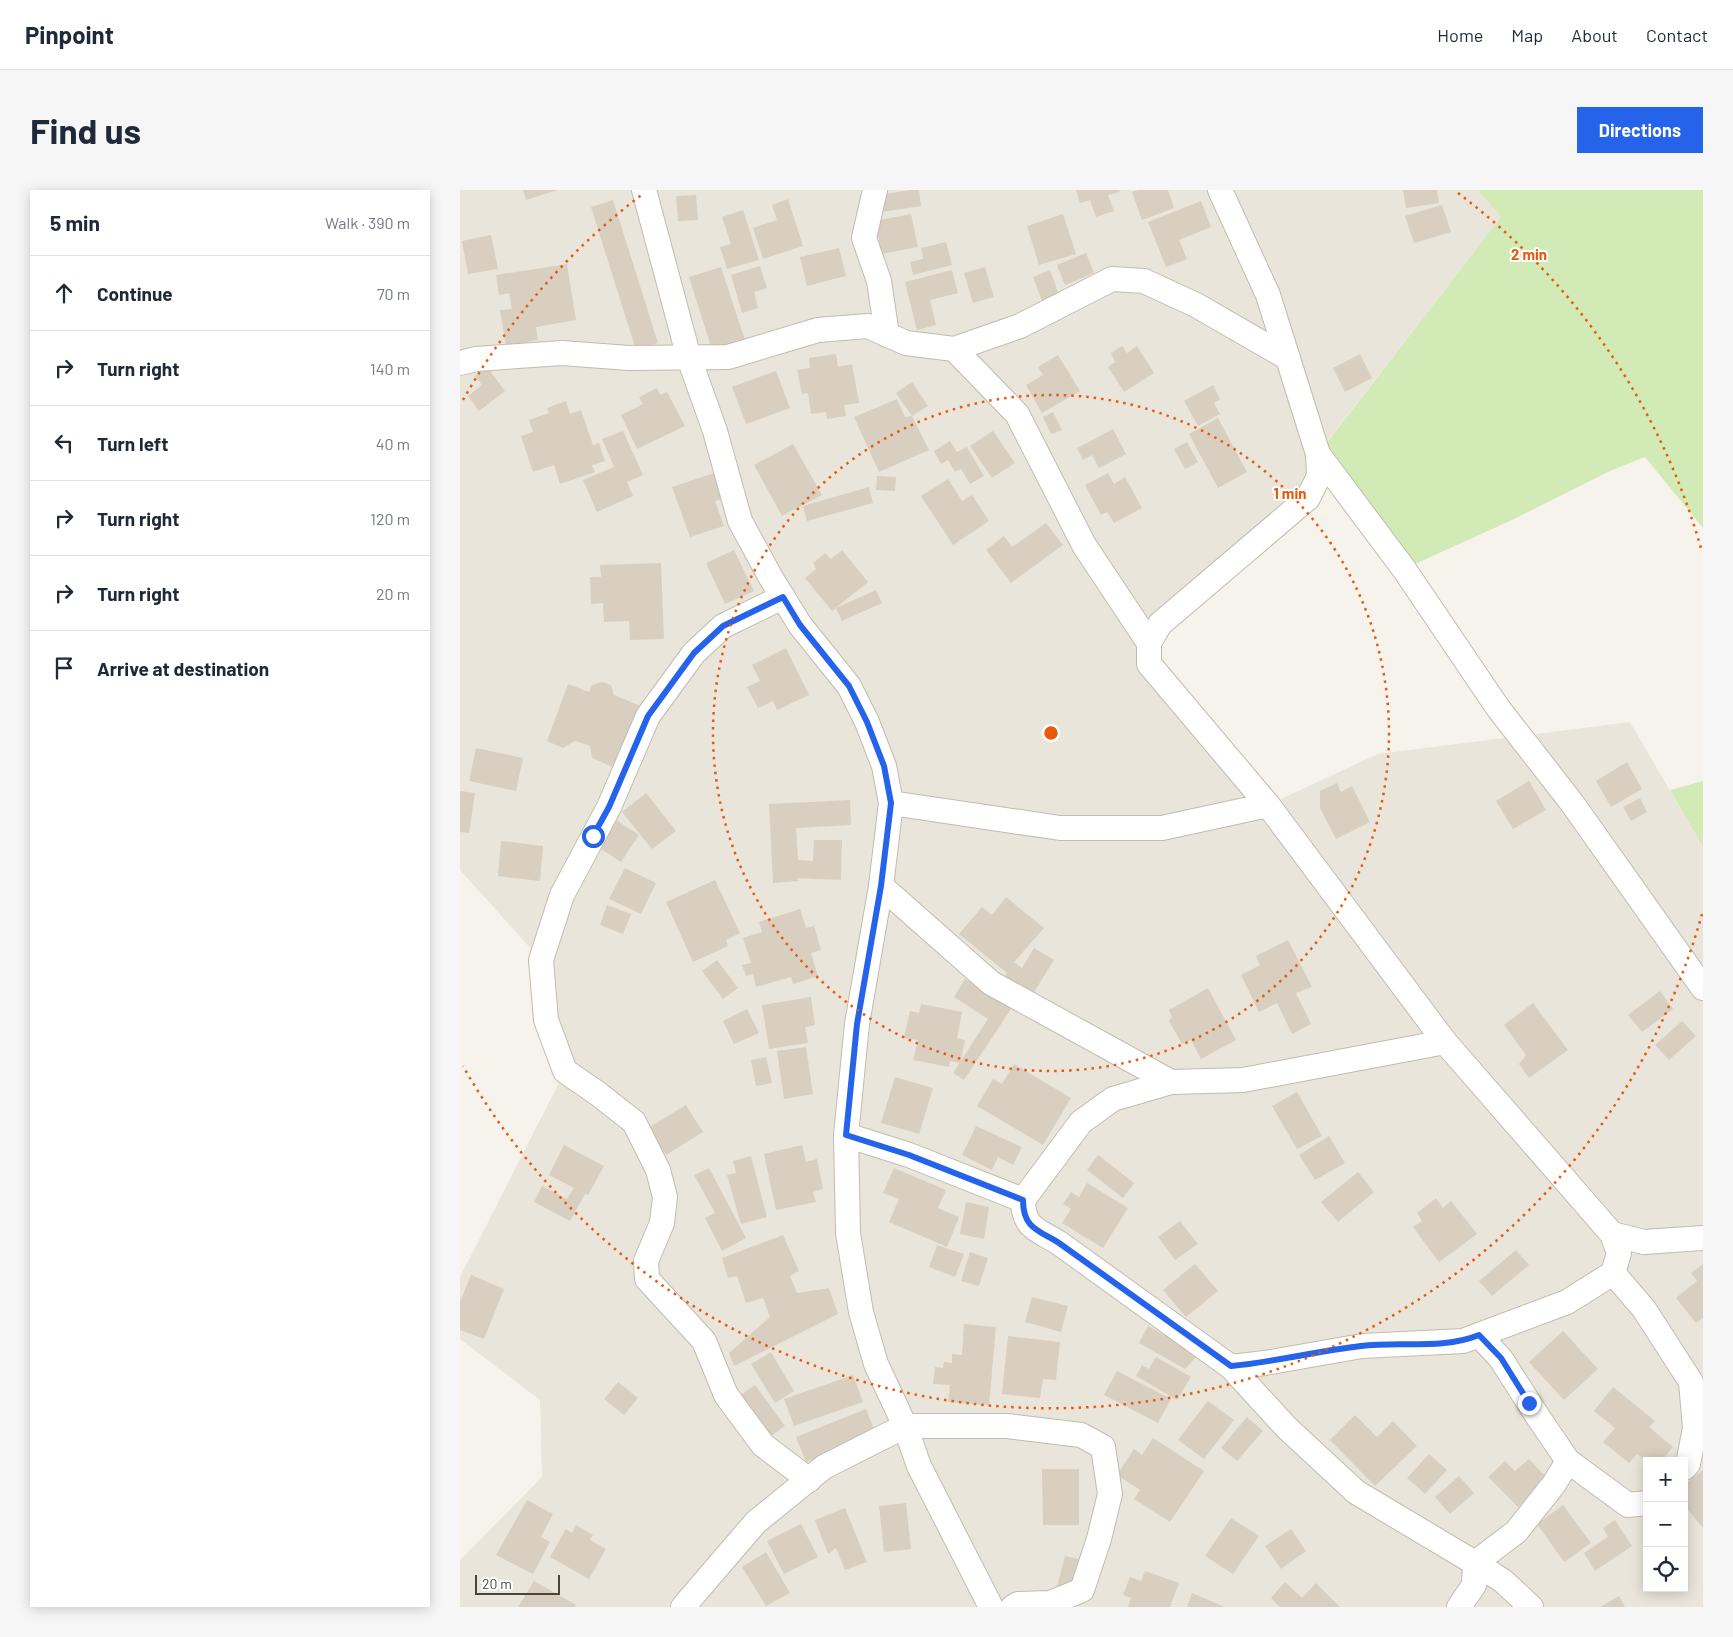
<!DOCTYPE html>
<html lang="en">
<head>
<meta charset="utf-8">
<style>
  body { margin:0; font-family:Barlow,sans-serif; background:#f6f6f7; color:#1f2937 }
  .controls { position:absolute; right:15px; bottom:15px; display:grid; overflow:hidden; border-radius:0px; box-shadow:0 2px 12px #0003 }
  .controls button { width:45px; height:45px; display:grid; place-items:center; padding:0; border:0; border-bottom:1px solid #e0e1e3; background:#fff; color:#1f2937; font:25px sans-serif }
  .scale { position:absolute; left:15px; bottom:12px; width:85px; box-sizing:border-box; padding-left:5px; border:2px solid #4b4439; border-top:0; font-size:14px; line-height:18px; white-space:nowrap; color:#4b4439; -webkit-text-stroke:4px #fff; paint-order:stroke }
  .stop { position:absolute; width:15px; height:15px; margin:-11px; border:4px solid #2563eb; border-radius:50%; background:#fff }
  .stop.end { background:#2563eb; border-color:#fff; box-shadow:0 1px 5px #0008 }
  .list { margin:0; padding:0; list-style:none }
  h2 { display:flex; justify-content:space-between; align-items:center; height:65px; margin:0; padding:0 20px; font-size:21px }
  h2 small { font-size:16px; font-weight:400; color:#747a83 }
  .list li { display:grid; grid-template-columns:32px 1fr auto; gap:15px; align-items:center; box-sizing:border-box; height:75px; padding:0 20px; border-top:1px solid #e0e1e3 }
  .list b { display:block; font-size:19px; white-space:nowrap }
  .list em { font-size:16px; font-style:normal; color:#747a83 }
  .icon { flex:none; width:28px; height:28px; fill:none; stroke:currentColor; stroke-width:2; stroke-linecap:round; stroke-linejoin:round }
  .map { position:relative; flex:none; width:1243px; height:1417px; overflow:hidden; border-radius:0px }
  header { display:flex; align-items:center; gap:30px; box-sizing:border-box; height:70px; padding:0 25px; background:#fff; border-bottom:1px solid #e0e1e3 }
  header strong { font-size:24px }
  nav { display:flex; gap:28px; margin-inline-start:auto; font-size:18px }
  .intro { display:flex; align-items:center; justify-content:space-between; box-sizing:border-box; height:120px; padding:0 30px }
  h1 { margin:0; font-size:35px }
  .button { padding:12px 22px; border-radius:0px; background:#2563eb; color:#fff; font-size:18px; font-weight:700 }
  main { display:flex; gap:30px; padding:0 30px }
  aside { flex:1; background:#fff; border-radius:0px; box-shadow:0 2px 12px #0003 }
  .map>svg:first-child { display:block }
</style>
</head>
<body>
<header>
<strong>Pinpoint</strong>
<nav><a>Home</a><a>Map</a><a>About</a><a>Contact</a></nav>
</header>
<div class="intro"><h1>Find us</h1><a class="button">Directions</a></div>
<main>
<aside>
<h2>5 min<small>Walk · 390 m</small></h2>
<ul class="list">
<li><svg class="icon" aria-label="ahead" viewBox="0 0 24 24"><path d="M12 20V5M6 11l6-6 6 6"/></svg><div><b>Continue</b></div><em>70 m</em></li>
<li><svg class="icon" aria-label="right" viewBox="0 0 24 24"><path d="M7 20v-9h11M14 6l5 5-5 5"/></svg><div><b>Turn right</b></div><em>140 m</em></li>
<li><svg class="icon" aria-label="left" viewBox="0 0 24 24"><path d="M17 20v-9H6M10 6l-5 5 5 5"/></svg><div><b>Turn left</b></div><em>40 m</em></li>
<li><svg class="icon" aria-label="right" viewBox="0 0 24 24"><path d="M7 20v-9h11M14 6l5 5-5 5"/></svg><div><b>Turn right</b></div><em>120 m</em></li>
<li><svg class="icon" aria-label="right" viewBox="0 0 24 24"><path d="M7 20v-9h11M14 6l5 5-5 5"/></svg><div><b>Turn right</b></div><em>20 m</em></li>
<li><svg class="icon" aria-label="arrive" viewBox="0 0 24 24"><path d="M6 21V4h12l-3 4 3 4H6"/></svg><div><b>Arrive at destination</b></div></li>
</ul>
</aside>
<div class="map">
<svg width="1243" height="1417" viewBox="0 0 1243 1417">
  <rect width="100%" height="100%" fill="#f6f3ec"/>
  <!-- residential -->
  <path fill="#eae5da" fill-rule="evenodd" d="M 0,0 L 1018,0 L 1041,27 L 858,263 L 859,286 L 700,434 L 689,474 L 808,615 L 918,564 L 1170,532 L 1243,657 L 1243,1417 L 0,1417 L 0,1370 L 82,1287 L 80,1210 L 0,1149 L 0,1087 L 105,881 L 81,770 L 0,680 ZM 1187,1271 L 1224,1271 L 1224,1398 L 1187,1398 Z"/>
  <!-- green -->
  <g fill="#d2eab5">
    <polygon points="1018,0 1243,0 1243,338 1185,267 1152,280 1052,330 944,379 858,264 1041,27"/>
    <polygon points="1243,591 1243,657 1210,600"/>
  </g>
  <!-- building -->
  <g fill="#d8cfc1">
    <polygon points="63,0 98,0 66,10"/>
    <polygon points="452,0 459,0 461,16 422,22 418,5"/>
    <polygon points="616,0 659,0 660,2 648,5 654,21 636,27 630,10 620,13"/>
    <polygon points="679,0 708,0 714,18 682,30 672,2"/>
    <polygon points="943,0 977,0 979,13 946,18"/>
    <polygon points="236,5 238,30 218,31 216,6"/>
    <polygon points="328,9 343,56 303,69 293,38 317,30 312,15"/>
    <polygon points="153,10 198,153 176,160 131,17"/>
    <polygon points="741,11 751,37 719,50 727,69 706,77 688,32"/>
    <polygon points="982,15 991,42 954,53 945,26"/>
    <polygon points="283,20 299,70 267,79 260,57 271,54 262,27"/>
    <polygon points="451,24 458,57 422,64 415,31"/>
    <polygon points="603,24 616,64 579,75 567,36"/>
    <polygon points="31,45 38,79 8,84 2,51"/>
    <polygon points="486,52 492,75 453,85 450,72 463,69 461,58"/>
    <polygon points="379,58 386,86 347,96 340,67"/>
    <polygon points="626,63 634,83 605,95 597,75"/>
    <polygon points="107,74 116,130 76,137 78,150 46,156 40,120 52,119 49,103 39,105 36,85"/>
    <polygon points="300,76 307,98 294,102 298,118 282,123 271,85"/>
    <polygon points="261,77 286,153 253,163 229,87"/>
    <polygon points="525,77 534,107 513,113 504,83"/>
    <polygon points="492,80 498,103 470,110 476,135 457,140 445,92"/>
    <polygon points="590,80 599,105 582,111 573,87"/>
    <polygon points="662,156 667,163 677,156 694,183 664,202 648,177 655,172 651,163"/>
    <polygon points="376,164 378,177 392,174 399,213 384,215 386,226 367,229 366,222 351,224 348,203 342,204 337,180 350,178 349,168"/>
    <polygon points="900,164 912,188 885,202 873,178"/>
    <polygon points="598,165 620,201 582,223 566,195 583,185 578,177"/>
    <polygon points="27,177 45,201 19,221 8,206 22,195 15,186"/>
    <polygon points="316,181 330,218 286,234 272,197"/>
    <polygon points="452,192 468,216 452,226 436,203"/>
    <polygon points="753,195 760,209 754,213 760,224 738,236 724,211"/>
    <polygon points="197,198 200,205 207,202 225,236 177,259 161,225 183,214 179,207"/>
    <polygon points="437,209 445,227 452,226 469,260 419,282 394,227"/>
    <polygon points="106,211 110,224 121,220 133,255 139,253 145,271 132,275 135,282 100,294 94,275 73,282 61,246 73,242 69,230 89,223 87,218"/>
    <polygon points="593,222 602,240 591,244 583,227"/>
    <polygon points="758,228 787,282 758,298 729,244"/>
    <polygon points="653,239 666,264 639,278 632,265 623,270 617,258"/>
    <polygon points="163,241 183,285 167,292 173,306 137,322 123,290 154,277 142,249"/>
    <polygon points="533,241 555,273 532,288 510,256"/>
    <polygon points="490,251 497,262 507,257 524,286 510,294 501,279 495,282 488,270 481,274 474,261"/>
    <polygon points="727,252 738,272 725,279 714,259"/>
    <polygon points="333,254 362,305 322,326 294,275"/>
    <polygon points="254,283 262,309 255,311 264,336 230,347 212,297"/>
    <polygon points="648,283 654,294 665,287 682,318 654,333 647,322 641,325 625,295"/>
    <polygon points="417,286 436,287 435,301 416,300"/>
    <polygon points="488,289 502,311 512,305 529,331 493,355 461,306"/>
    <polygon points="409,297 413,313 347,331 343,316"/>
    <polygon points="586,333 603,355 551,393 526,360 544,346 552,357"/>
    <polygon points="274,360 294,401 265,414 246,373"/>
    <polygon points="382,360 408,392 372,421 345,388 356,379 353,373 365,363 371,369"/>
    <polygon points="201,373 204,449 170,450 169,431 144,432 143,413 131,414 130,387 141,387 140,375"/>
    <polygon points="416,400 422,413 382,431 376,418"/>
    <polygon points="326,458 349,505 317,520 313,511 298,518 287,497 300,491 292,475"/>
    <polygon points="142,492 151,495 154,505 181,516 155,578 132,568 130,556 115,551 103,558 87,551 108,494 129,502 132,495"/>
    <polygon points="16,558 63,568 56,601 9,591"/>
    <polygon points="1167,572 1182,599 1151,617 1136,591"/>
    <polygon points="1069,591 1086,620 1053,639 1036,611"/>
    <polygon points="877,593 881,602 892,596 910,632 876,649 860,618 860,601"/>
    <polygon points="0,601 15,603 9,643 0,642"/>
    <polygon points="186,603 216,641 192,659 162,622"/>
    <polygon points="1180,608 1187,622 1171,631 1163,617"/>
    <polygon points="390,610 391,635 336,638 338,670 353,671 354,650 382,650 381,690 337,688 339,691 313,693 309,614"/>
    <polygon points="156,630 179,645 161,672 138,657"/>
    <polygon points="41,651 83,656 80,691 38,686"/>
    <polygon points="165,678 196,693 181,724 149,709"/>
    <polygon points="255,690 280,743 266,750 268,756 233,772 206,712"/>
    <polygon points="546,707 584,738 554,772 562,778 574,758 594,770 571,807 543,790 547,783 499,744 522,717 532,725"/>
    <polygon points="147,715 171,724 163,744 140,735"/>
    <polygon points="340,719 346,738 354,736 361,760 351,763 358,786 333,794 331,787 296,797 293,784 286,786 282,775 291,773 283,748 302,742 299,732"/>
    <polygon points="828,750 852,797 836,803 851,834 832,844 817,813 799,822 781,785 800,775 796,766"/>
    <polygon points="257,770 278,798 263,809 242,781"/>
    <polygon points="505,789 551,819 504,890 493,883 528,829 494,807"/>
    <polygon points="748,798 776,850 741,869 731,850 722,854 709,831 712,827 709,820"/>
    <polygon points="1200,801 1213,819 1182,842 1168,825"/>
    <polygon points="351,807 355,835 345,837 348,853 309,859 302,815"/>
    <polygon points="1073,813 1108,860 1069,888 1059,874 1066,865 1044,835"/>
    <polygon points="461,814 502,822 497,848 505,850 500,873 490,871 489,877 453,870 458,850 444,848 450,821 459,823"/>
    <polygon points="287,819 299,843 274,854 263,831"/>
    <polygon points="1222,831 1236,846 1209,870 1195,855"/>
    <polygon points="346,857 353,904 324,909 317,861"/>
    <polygon points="306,867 312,893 296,896 291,870"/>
    <polygon points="554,874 611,908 583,955 517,916 533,889 542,894"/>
    <polygon points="435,887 473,898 459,944 421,933"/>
    <polygon points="837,902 862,946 837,959 812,916"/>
    <polygon points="226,915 243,942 206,965 188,938"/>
    <polygon points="516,936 562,957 553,975 538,967 532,980 502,965"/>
    <polygon points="869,946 885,973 855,990 839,965"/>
    <polygon points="104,955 144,976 128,1005 125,1004 110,1031 74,1012 82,996 107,1009 114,998 89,985"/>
    <polygon points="342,955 346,972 357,969 363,999 353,1002 356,1012 316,1020 304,964"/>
    <polygon points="638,965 674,993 663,1008 627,980"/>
    <polygon points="291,966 307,1027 281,1034 267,985 276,983 273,971"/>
    <polygon points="249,978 286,1048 262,1061 245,1028 255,1023 234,985"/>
    <polygon points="434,978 486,1000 478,1018 499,1027 487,1057 429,1032 439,1009 423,1003"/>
    <polygon points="898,982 914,1002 878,1032 861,1012"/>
    <polygon points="627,993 668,1018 643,1058 602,1033 611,1019 603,1014 611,1002 619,1007"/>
    <polygon points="976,1008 983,1018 991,1011 1017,1044 979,1072 953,1037 962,1031 957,1023"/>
    <polygon points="506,1012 529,1017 524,1049 500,1044"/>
    <polygon points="720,1031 738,1054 715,1070 698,1047"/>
    <polygon points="323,1045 339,1081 330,1086 337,1103 369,1098 378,1124 274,1176 269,1163 310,1127 303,1108 286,1113 277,1086 268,1088 262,1068"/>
    <polygon points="477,1055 504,1064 495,1087 469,1077"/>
    <polygon points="1056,1060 1069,1075 1032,1106 1019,1091"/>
    <polygon points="510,1062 528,1068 519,1096 501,1091"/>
    <polygon points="735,1074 758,1101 726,1127 703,1100"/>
    <polygon points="1243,1074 1243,1128 1236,1133 1216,1108 1237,1091 1231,1083"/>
    <polygon points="11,1085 44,1099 24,1149 0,1140 0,1112"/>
    <polygon points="572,1107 608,1116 601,1142 565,1132"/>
    <polygon points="504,1134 536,1137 529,1215 488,1212 490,1195 473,1194 475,1177 483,1178 484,1172 492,1173 492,1164 502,1165"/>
    <polygon points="688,1136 739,1164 725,1179 679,1153"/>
    <polygon points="1103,1141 1138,1179 1104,1210 1069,1172"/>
    <polygon points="548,1146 600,1152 596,1190 583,1189 580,1208 542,1204"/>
    <polygon points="311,1162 334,1201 315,1213 291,1174"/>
    <polygon points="696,1167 731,1187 717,1210 676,1186 682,1175 689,1179"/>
    <polygon points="657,1181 711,1209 698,1233 644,1205"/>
    <polygon points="393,1185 403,1212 334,1236 324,1209"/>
    <polygon points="158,1192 178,1208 164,1225 144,1209"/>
    <polygon points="295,1195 325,1236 308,1248 279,1206"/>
    <polygon points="1153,1197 1195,1231 1189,1237 1213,1257 1201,1271 1186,1271 1177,1264 1169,1273 1143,1252 1155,1238 1134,1221"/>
    <polygon points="748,1211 774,1230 744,1269 718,1250"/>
    <polygon points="406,1219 416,1244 346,1272 336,1247"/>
    <polygon points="895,1225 917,1247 933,1231 957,1256 915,1296 870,1250"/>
    <polygon points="787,1227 803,1241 777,1271 761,1258"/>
    <polygon points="693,1248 744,1281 710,1332 674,1309 680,1300 657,1285 674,1259 682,1265"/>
    <polygon points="969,1264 987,1280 965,1304 947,1288"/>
    <polygon points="1069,1269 1088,1289 1058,1317 1028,1287 1045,1271 1055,1281"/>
    <polygon points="582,1279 619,1279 619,1335 583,1335"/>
    <polygon points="1243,1280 1243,1338 1224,1315 1224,1308 1228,1305 1224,1300 1224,1295"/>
    <polygon points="999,1286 1014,1303 990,1324 975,1307"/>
    <polygon points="67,1310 93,1324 81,1347 90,1352 73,1384 36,1365"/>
    <polygon points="446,1313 451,1359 424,1362 419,1316"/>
    <polygon points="1103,1315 1131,1353 1104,1372 1077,1334"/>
    <polygon points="385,1318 407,1372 385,1380 376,1358 368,1364 355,1330"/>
    <polygon points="771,1328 799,1346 773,1384 745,1366"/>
    <polygon points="1155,1330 1172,1356 1135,1381 1124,1363 1148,1347 1143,1338"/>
    <polygon points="341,1334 358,1367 324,1384 307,1351"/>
    <polygon points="116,1335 133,1345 130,1350 146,1359 129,1389 90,1367 106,1339 112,1343"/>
    <polygon points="831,1339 846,1361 821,1379 805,1356"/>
    <polygon points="306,1362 330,1403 306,1416 282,1377"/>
    <polygon points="605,1366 619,1369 610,1400 597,1396"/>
    <polygon points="685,1381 719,1393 710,1417 668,1417 671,1408 663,1405 670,1387 681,1391"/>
    <polygon points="74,1391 116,1415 115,1417 58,1417"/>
    <polygon points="825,1392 842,1408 856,1393 880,1417 820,1417 811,1408"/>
    <polygon points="732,1403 765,1417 727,1417"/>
    <polygon points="1159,1406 1165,1417 1140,1417"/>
  </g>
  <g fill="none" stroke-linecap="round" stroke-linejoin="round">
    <!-- street casing -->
    <g stroke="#c2bbae" stroke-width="26">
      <g id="street">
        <polyline points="184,0 229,168 255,241 280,331 311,388 340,435 389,496 407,532 424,576 431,613 421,696 397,834 386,945 388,1043 401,1122 416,1174 445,1236 459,1276 531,1417"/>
        <polyline points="415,0 404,48 419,91 427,145"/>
        <polyline points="760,0 808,105 858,264 859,286 848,308 700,434 689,453 689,474 808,615 985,852 1152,1044 1159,1063 1153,1083 1107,1112 1003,1151 902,1156 805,1173 771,1177"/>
        <polyline points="494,159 557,224 624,355 689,453"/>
        <polyline points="0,173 16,169 102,163 169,168 268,167 358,140 408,136 446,153 494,159 560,136 652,89 684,91 736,115 828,168"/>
        <polyline points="858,264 944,379 1038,518 1112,613 1243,798"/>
        <polyline points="323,407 263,436 234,463 188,526 149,617 102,705 81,770 86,830 105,881 137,903 174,932 198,980 205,1007 202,1033 186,1071 187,1089 244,1151 266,1205 303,1255 349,1290"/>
        <polyline points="431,613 600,638 702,638 808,615"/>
        <polyline points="421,696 531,793 711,892"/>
        <polyline points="386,945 449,965 563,1010 621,932 653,909 711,892 783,890 985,852"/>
        <path d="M 563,1010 C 563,1038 578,1040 599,1053 L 771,1177 L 827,1238 L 896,1302 L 1015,1373 L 1014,1395 L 999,1417"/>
        <polyline points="1152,1044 1184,1052 1243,1048"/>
        <polyline points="1153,1083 1184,1119 1231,1192 1235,1238 1228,1274 1224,1278"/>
        <polyline points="1019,1145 1041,1169 1078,1227 1108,1271"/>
        <polyline points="223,1417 296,1332 364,1277 445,1236 547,1236 621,1245 643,1257 650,1304 639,1349 622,1400 590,1413 558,1414 553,1417"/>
        <polyline points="1071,1417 1043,1391 1015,1373 1056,1342 1094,1294 1108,1271 1168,1315 1187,1313"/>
      </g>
    </g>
    <!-- street -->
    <use href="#street" stroke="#fff" stroke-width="24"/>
  </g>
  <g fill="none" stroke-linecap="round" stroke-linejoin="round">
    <!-- route -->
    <path stroke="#2563eb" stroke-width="6" d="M 133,646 L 149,617 L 188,526 L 234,463 L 263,436 L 323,407 L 340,435 L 389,496 L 407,532 L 424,576 L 431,613 L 421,696 L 397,834 L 386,945 L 449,965 L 563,1010 C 563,1038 578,1040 599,1053 L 771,1176 C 815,1172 857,1161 901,1156 C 939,1151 982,1160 1019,1145 L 1041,1168 L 1069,1213"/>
  </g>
  <!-- distance rings -->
  <g fill="none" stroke="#e8590c" stroke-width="2.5" stroke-dasharray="2.5 5">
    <circle cx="591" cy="543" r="338"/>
    <path d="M1242 724A676 676 0 0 1 3 876M3 210A676 676 0 0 1 184 3M998 3A676 676 0 0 1 1242 362"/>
  </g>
  <circle cx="591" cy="543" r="8" fill="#e8590c" stroke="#fff" stroke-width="2.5"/>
  <g font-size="15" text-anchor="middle" font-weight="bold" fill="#e8590c" stroke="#fff" stroke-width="4" stroke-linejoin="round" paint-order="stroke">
    <text x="1069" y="70">2 min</text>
    <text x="830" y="309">1 min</text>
  </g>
</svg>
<div class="controls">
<button>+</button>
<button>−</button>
<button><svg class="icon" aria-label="locate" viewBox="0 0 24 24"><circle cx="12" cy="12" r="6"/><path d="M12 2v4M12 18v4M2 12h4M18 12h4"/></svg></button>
</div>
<div class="scale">20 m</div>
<div class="stop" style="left:133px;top:646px"></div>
<div class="stop end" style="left:1069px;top:1213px"></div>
</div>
</main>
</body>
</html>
